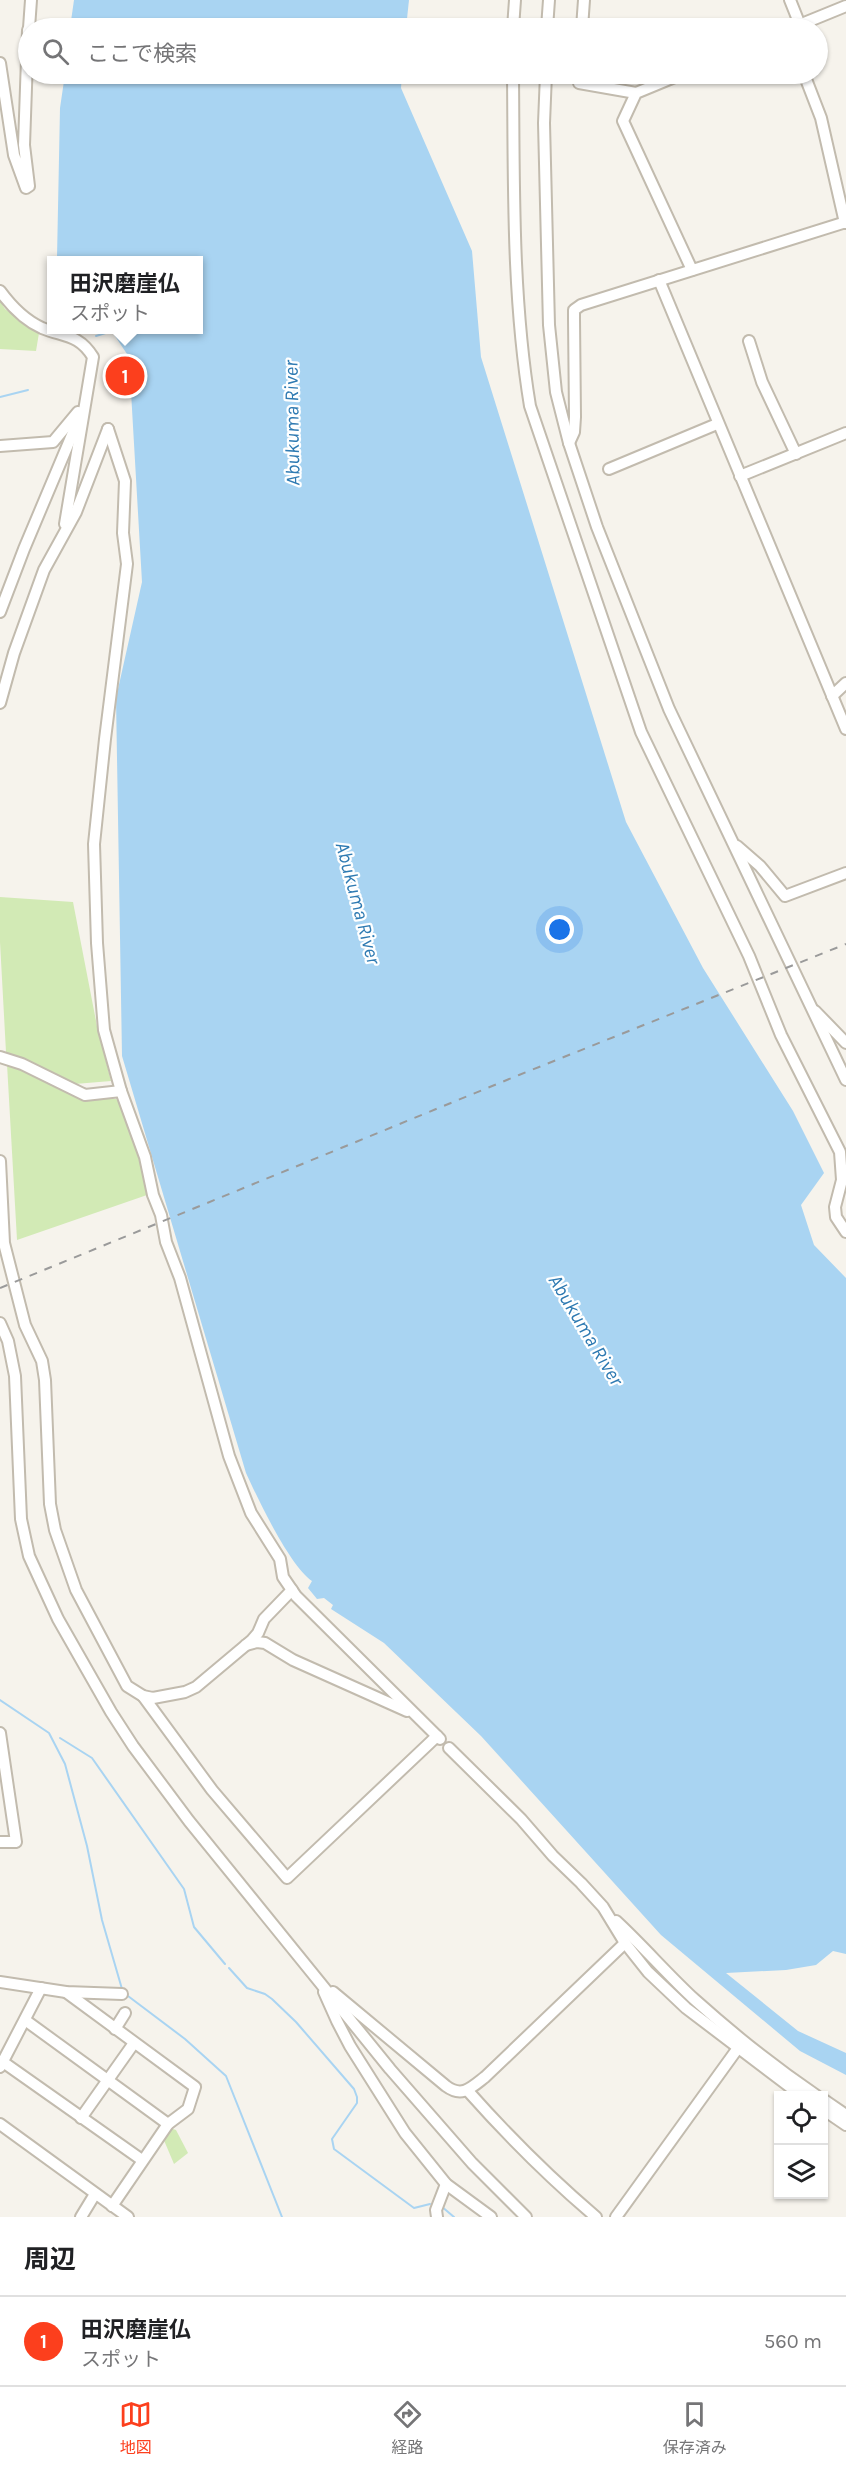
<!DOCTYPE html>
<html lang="ja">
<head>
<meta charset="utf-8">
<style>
  body { margin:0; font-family:Karla,"Noto Sans JP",sans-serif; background:#f6f6f6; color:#202124 }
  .controls { position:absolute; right:18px; bottom:18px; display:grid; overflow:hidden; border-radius:0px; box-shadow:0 2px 4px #0004 }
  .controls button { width:54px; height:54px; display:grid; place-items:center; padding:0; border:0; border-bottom:2px solid #e0e0e0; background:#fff; color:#202124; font:30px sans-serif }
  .you { position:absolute; left:560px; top:930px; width:21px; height:21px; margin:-15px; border:4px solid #fff; border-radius:50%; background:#1a73e8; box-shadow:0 0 0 9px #1a73e833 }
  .badge { display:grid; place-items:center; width:39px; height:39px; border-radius:50%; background:#fc3f1d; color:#fff; font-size:20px; font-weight:700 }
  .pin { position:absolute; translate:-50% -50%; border:3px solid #fff; box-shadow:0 2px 6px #0006 }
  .popup { position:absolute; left:47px; top:256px; width:156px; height:78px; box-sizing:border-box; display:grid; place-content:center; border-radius:0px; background:#fff; filter:drop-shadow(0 2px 4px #0005); font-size:20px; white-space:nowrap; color:#757577 }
  .popup b { font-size:22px; color:#202124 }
  .popup::after { content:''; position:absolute; left:50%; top:100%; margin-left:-12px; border:12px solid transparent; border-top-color:#fff }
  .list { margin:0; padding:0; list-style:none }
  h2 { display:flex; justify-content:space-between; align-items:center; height:78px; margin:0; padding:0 24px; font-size:26px }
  h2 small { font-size:20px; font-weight:400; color:#757577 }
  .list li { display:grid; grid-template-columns:39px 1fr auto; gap:18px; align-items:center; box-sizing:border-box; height:90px; padding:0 24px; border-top:2px solid #e0e0e0 }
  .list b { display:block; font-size:22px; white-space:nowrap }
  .list p { margin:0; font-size:20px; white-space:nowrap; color:#757577 }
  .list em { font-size:20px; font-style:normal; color:#757577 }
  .icon { flex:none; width:33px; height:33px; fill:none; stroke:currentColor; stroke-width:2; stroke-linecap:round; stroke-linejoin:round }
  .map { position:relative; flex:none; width:846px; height:2217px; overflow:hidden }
  .search { position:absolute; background:#fff; box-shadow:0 2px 4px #0004; left:18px; right:18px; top:18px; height:66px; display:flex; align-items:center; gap:15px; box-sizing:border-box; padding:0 21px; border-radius:33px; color:#757577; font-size:22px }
  .sheet { height:168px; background:#fff }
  nav { display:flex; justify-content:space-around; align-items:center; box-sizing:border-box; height:84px; border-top:2px solid #e0e0e0; background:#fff; font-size:16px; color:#757577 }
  nav a { display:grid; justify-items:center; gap:3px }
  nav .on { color:#fc3f1d }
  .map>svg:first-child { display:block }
</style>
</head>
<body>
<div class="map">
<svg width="846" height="2217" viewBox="0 0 846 2217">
  <rect width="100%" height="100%" fill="#f6f3ec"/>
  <!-- green -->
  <g fill="#d2eab5">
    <polygon points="0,301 5,309 39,333 36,351 0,349"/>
    <polygon points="0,897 73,902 97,1026 111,1081 75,1084 6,1052 0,942"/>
    <polygon points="7,1064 81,1099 116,1099 120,1102 140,1160 147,1195 17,1240"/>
    <polygon points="170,2128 176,2130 188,2153 174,2164 163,2138"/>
  </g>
  <!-- water -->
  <g fill="#a9d4f2">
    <polygon points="74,0 409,0 406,28 70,28"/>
    <path d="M 65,74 L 402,74 L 401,88 L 472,251 L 481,357 L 626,822 L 703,968 L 793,1111 L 824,1173 L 801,1205 L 814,1245 L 846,1278 L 846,1954 L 833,1951 L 816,1965 L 786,1970 L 726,1973 L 798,2031 L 846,2053 L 846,2075 L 800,2051 L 661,1935 L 481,1736 L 384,1643 L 331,1609 L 333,1605 L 324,1598 L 317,1599 L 308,1588 L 312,1581 C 289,1565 258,1499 246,1473 L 122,1056 L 116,698 L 142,582 L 129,357 L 111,330 L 198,330 L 198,260 L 59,260 L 57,258 L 60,108 Z"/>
  </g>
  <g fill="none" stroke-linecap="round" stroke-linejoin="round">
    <!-- stream -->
    <g stroke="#a9d4f2" stroke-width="2">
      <polyline points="96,336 115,330"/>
      <polyline points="0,397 28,390"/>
      <polyline points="0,1700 49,1733 65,1764 87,1846 102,1920 122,1989"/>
      <polyline points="60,1738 92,1758 184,1889 194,1927 225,1964"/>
      <polyline points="229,1968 247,1988 265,1994 272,1999 296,2022 354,2089 357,2097 357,2103 332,2139 334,2149 414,2208 430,2204"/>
      <polyline points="128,1996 185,2039 226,2076 282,2217"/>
      <polyline points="441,2206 454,2217"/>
    </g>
    <!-- street casing -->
    <g stroke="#c2bbae" stroke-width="14">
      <g id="street">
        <polyline points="790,0 800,25"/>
        <polyline points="29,28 31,0"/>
        <polyline points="513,28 515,0"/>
        <polyline points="547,28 549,0"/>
        <polyline points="582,28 584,0"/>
        <polyline points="792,28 846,6"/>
        <polyline points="0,63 14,155 26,188 29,186 24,145 28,30"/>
        <path d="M 513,74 C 514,184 512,297 530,406 L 641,732 L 749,956 L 781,1035 L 840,1152 L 842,1180 L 835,1207 L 836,1217 L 846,1232"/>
        <polyline points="546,74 544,123 549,325 556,392 569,443 597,527 669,709 846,1080"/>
        <polyline points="579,74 579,83 636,93"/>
        <polyline points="682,74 636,93 623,121 692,270"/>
        <polyline points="804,74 821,118 845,223"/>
        <polyline points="659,280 846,729"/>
        <path d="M 0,291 C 11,306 24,320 42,328 C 64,337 79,334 93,357 L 65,524"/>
        <polyline points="749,341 762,382 796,454"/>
        <polyline points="108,429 125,481 123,533 127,564 105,739 94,844 97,943 104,1030 121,1091 145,1157 153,1195 161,1215 166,1242 180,1278 229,1456 251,1513 280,1559 283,1577 296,1596 440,1739"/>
        <polyline points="569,443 574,432 575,417 574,319 574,310 581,305 846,222"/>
        <polyline points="0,446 53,442 78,412"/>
        <polyline points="609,469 717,424"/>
        <polyline points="740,476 846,433"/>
        <polyline points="0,612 24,549 80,416"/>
        <polyline points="832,696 846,683"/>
        <polyline points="0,703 14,653 44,570 76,512 108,429"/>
        <polyline points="737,846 760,866 785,896 846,873"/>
        <polyline points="815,1011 846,1043"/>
        <polyline points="0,1057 22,1064 85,1095 121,1091"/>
        <polyline points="0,1161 4,1243 25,1325 42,1361 45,1380 50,1504 55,1530 76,1590 127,1686 143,1696 153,1698 185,1692 196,1687 252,1640 258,1633 264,1619 292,1590"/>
        <polyline points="0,1323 8,1341 15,1376 21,1519 29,1556 58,1619 111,1712 133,1746 189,1821 390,2069 472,2163 526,2217"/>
        <polyline points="246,1645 257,1642 265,1643 293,1660 407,1711"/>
        <polyline points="143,1696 212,1790 287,1878 437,1736"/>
        <polyline points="0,1733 16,1842 0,1842"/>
        <polyline points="449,1748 521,1819 553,1856 581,1883 603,1907 625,1943 648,1972 686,2008 802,2096"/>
        <path d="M 616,1921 C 643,1946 667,1974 694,1999 C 733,2034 773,2066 817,2096"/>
        <polyline points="0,1982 66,1992 122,1994"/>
        <polyline points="66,1992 195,2087 188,2109 168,2124 112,2206"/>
        <polyline points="324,1992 337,2021 350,2046 405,2133 446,2184 491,2217"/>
        <path d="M 333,1992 L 446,2086 C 462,2098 471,2088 485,2077 L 625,1943"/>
        <polyline points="25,2020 168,2124"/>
        <polyline points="115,2029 125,2013"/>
        <polyline points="3,2062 142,2160"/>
        <polyline points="0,2067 41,1988"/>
        <path d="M 468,2091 C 508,2136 550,2178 596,2217"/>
        <polyline points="824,2100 846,2115"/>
        <polyline points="824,2110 846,2125"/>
        <polyline points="81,2118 134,2043"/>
        <polyline points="0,2124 128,2217"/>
        <polyline points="81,2217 95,2194"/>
        <polyline points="437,2217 436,2210 446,2184"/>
        <polyline points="616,2217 738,2048"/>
      </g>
    </g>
    <!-- street -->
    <use href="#street" stroke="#fff" stroke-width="10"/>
    <!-- rail -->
    <polyline stroke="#9a9a9a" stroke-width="2" stroke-dasharray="8 8" stroke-linecap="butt" points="0,1288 519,1075 846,944"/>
  </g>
  <g text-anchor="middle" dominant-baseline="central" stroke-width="4.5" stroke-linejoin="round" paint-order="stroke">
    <!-- water labels -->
    <g font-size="20" font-style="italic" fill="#2e7ab2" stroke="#fff">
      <text transform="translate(292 423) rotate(-91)">Abukuma River</text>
      <text transform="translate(358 903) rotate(75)">Abukuma River</text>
      <text transform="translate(586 1330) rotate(59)">Abukuma River</text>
    </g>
  </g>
</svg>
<div class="controls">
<button><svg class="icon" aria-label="locate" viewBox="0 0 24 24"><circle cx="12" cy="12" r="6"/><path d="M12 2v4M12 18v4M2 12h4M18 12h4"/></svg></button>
<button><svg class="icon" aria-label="layers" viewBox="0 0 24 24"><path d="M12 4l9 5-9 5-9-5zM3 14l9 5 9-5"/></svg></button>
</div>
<div class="you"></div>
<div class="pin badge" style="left:125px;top:376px">1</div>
<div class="popup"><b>田沢磨崖仏</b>スポット</div>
<div class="search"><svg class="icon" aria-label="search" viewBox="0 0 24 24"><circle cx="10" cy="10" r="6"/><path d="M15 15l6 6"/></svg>ここで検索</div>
</div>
<section class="sheet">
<h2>周辺<small></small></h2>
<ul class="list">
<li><span class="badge">1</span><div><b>田沢磨崖仏</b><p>スポット</p></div><em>560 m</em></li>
</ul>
</section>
<nav>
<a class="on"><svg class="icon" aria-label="map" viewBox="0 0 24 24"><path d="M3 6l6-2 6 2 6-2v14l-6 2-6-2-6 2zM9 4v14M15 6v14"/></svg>地図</a>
<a><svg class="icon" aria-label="directions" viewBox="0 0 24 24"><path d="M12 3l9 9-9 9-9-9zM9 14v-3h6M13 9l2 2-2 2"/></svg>経路</a>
<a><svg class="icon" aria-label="saved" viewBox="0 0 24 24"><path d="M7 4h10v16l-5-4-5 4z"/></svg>保存済み</a>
</nav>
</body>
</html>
